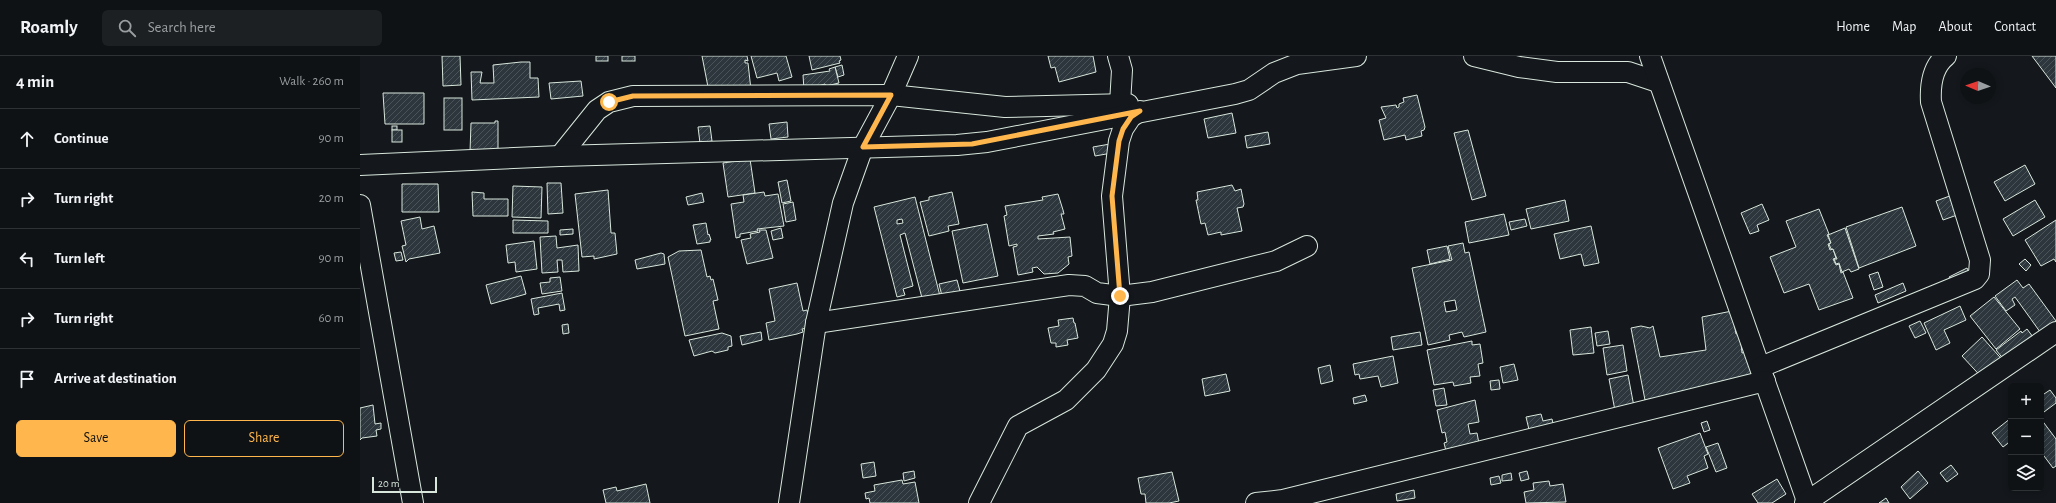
<!DOCTYPE html>
<html lang="en">
<head>
<meta charset="utf-8">
<style>
  body { margin:0; font-family:"Alegreya Sans",sans-serif; background:#1d2022; color:#f1f3f6 }
  .controls { position:absolute; right:12px; bottom:12px; display:grid; overflow:hidden; border-radius:6px; box-shadow:0 2px 6px #0003 }
  .controls button { width:36px; height:36px; display:grid; place-items:center; padding:0; border:0; border-bottom:1px solid #2f3234; background:#0f1215; color:#f1f3f6; font:20px sans-serif }
  .compass { position:absolute; left:1600px; top:12px; width:36px; height:36px; border-radius:50%; background:#0f1215; box-shadow:0 2px 6px #0003; rotate:272deg }
  .scale { position:absolute; left:12px; bottom:10px; width:65px; box-sizing:border-box; padding-left:4px; border:2px solid #d8e6dc; border-top:0; font-size:11px; line-height:14px; white-space:nowrap; color:#d8e6dc; -webkit-text-stroke:3px #14181c; paint-order:stroke }
  .stop { position:absolute; width:12px; height:12px; margin:-9px; border:3px solid #ffb74d; border-radius:50%; background:#fff }
  .stop.end { background:#ffb74d; border-color:#fff; box-shadow:0 1px 4px #0008 }
  .list { margin:0; padding:0; list-style:none }
  h2 { display:flex; justify-content:space-between; align-items:center; height:52px; margin:0; padding:0 16px; font-size:17px }
  h2 small { font-size:13px; font-weight:400; color:#9b9ea0 }
  .list li { display:grid; grid-template-columns:26px 1fr auto; gap:12px; align-items:center; box-sizing:border-box; height:60px; padding:0 16px; border-top:1px solid #2f3234 }
  .list b { display:block; font-size:15px; white-space:nowrap }
  .list em { font-size:13px; font-style:normal; color:#9b9ea0 }
  .actions { display:flex; gap:8px; padding:12px 16px }
  .actions a { flex:1; padding:9px 0; border:1px solid #ffb74d; border-radius:6px; text-align:center; font-size:14px; color:#ffb74d }
  .actions .main { background:#ffb74d; color:#111 }
  .icon { flex:none; width:22px; height:22px; fill:none; stroke:currentColor; stroke-width:2; stroke-linecap:round; stroke-linejoin:round }
  .map { position:relative; flex:none; width:1696px; height:447px; overflow:hidden }
  header { display:flex; align-items:center; gap:24px; box-sizing:border-box; height:56px; padding:0 20px; background:#0f1215; border-bottom:1px solid #2f3234 }
  header strong { font-size:19px }
  nav { display:flex; gap:22px; margin-inline-start:auto; font-size:14px }
  .search { width:280px; height:36px; background:#1d2022; display:flex; align-items:center; gap:10px; box-sizing:border-box; padding:0 14px; border-radius:6px; color:#9b9ea0; font-size:15px }
  main { display:flex }
  aside { flex:1; background:#0f1215 }
  .map>svg:first-child { display:block }
</style>
</head>
<body>
<header>
<strong>Roamly</strong>
<div class="search"><svg class="icon" aria-label="search" viewBox="0 0 24 24"><circle cx="10" cy="10" r="6"/><path d="M15 15l6 6"/></svg>Search here</div>
<nav><a>Home</a><a>Map</a><a>About</a><a>Contact</a></nav>
</header>
<main>
<aside>
<h2>4 min<small>Walk · 260 m</small></h2>
<ul class="list">
<li><svg class="icon" aria-label="ahead" viewBox="0 0 24 24"><path d="M12 20V5M6 11l6-6 6 6"/></svg><div><b>Continue</b></div><em>90 m</em></li>
<li><svg class="icon" aria-label="right" viewBox="0 0 24 24"><path d="M7 20v-9h11M14 6l5 5-5 5"/></svg><div><b>Turn right</b></div><em>20 m</em></li>
<li><svg class="icon" aria-label="left" viewBox="0 0 24 24"><path d="M17 20v-9H6M10 6l-5 5 5 5"/></svg><div><b>Turn left</b></div><em>90 m</em></li>
<li><svg class="icon" aria-label="right" viewBox="0 0 24 24"><path d="M7 20v-9h11M14 6l5 5-5 5"/></svg><div><b>Turn right</b></div><em>60 m</em></li>
<li><svg class="icon" aria-label="arrive" viewBox="0 0 24 24"><path d="M6 21V4h12l-3 4 3 4H6"/></svg><div><b>Arrive at destination</b></div></li>
</ul>
<div class="actions"><a class="main">Save</a><a>Share</a></div>
</aside>
<div class="map">
<svg width="1696" height="447" viewBox="0 0 1696 447">
  <defs>
    <pattern id="building-hatch" width="6" height="6" patternUnits="userSpaceOnUse"><rect width="6" height="6" fill="#2c363c"/><path d="M-1 1l2-2M0 6l6-6M5 7l2-2" fill="none" stroke="#4a5358"/></pattern>
  </defs>
  <rect width="100%" height="100%" fill="#14181c"/>
  <!-- building -->
  <g fill="url(#building-hatch)" stroke="#d8e6dc" fill-rule="evenodd">
    <polygon points="82,0 100,0 101,29 83,30"/>
    <rect x="236" y="0" width="12" height="5"/>
    <rect x="262" y="0" width="13" height="5"/>
    <polygon points="342,0 387,0 388,5 385,4 385,7 388,7 391,34 348,31"/>
    <polygon points="391,0 426,0 432,21 419,25 417,17 397,22"/>
    <polygon points="449,0 480,0 481,4 479,5 480,7 452,14"/>
    <polygon points="688,0 733,0 736,16 699,26 695,11 691,12"/>
    <polygon points="1672,0 1696,0 1696,32"/>
    <polygon points="161,6 170,6 170,22 178,22 179,41 112,44 111,16 122,16 120,27 134,27 133,9"/>
    <polygon points="482,9 484,19 478,21 475,11"/>
    <polygon points="475,11 479,27 466,30 465,28 444,34 443,19 470,15 469,13"/>
    <polygon points="221,25 223,40 191,43 189,27"/>
    <polygon points="23,37 64,37 64,68 25,68"/>
    <polygon points="1057,39 1065,71 1064,74 1061,75 1062,80 1046,84 1045,79 1024,84 1019,64 1026,62 1021,51 1036,49 1037,52 1039,51 1039,48 1044,46 1043,42"/>
    <rect x="84" y="42" width="18" height="32"/>
    <polygon points="872,57 876,77 848,82 844,63"/>
    <polygon points="135,65 138,65 138,96 110,96 111,67 135,67"/>
    <polygon points="427,66 428,81 411,83 409,68"/>
    <rect x="32" y="70" width="5" height="4"/>
    <polygon points="350,70 352,85 340,87 338,71"/>
    <rect x="32" y="74" width="10" height="12"/>
    <polygon points="1108,74 1126,140 1112,144 1094,77"/>
    <polygon points="908,76 910,88 887,92 885,80"/>
    <polygon points="750,88 752,97 735,100 733,91"/>
    <polygon points="390,103 395,137 368,141 363,107"/>
    <polygon points="1665,109 1675,128 1645,145 1634,126"/>
    <polygon points="427,124 431,145 422,147 418,126"/>
    <polygon points="187,127 201,127 203,157 188,158"/>
    <polygon points="42,128 78,128 79,156 42,156"/>
    <polygon points="872,129 875,135 881,133 884,148 883,151 877,152 882,175 861,179 861,176 848,179 845,167 841,168 836,144 838,144 837,136"/>
    <polygon points="153,130 182,131 181,162 152,161"/>
    <polygon points="248,134 251,177 255,177 257,198 234,203 234,200 222,201 215,138"/>
    <polygon points="1606,134 1600,158 1583,164 1576,145"/>
    <polygon points="112,136 124,137 124,143 148,143 148,160 113,160"/>
    <polygon points="404,136 405,140 418,138 424,170 397,173 398,175 380,178 380,181 376,182 371,148 384,146 383,139"/>
    <polygon points="592,136 599,168 588,170 589,175 569,180 560,146 569,144 569,141"/>
    <polygon points="342,137 344,146 328,149 326,141"/>
    <polygon points="698,138 703,154 704,158 701,158 705,173 693,176 694,178 678,180 678,183 710,181 712,200 708,201 709,208 698,217 684,218 677,211 672,212 673,216 658,219 653,191 657,190 657,188 649,190 644,160 647,159 645,150 683,144 682,141"/>
    <path d="M 555,141 L 582,248 L 562,242 L 545,177 L 540,179 L 553,230 L 543,233 L 545,239 L 537,241 L 514,151 ZM 542,163 L 543,167 L 537,168 L 537,164 Z"/>
    <polygon points="1205,144 1209,165 1171,173 1166,153"/>
    <polygon points="1675,144 1685,161 1653,180 1643,163"/>
    <polygon points="433,146 436,164 426,166 423,148"/>
    <polygon points="1402,148 1409,164 1397,169 1399,175 1390,178 1381,157"/>
    <polygon points="1542,151 1556,190 1499,212 1486,171"/>
    <polygon points="1459,153 1469,178 1467,179 1471,187 1468,188 1470,194 1473,193 1476,202 1473,203 1476,209 1479,208 1481,217 1483,216 1493,242 1459,254 1449,228 1424,237 1410,201 1436,191 1426,165"/>
    <polygon points="1144,158 1149,179 1109,187 1105,166"/>
    <polygon points="60,161 62,173 74,170 80,197 49,203 46,206 42,190 46,189 41,165"/>
    <polygon points="1165,163 1167,170 1151,174 1149,166"/>
    <polygon points="153,164 188,165 188,177 153,177"/>
    <polygon points="1696,164 1696,206 1694,203 1681,210 1665,184"/>
    <polygon points="346,167 348,179 349,178 351,184 350,184 350,186 337,188 333,169"/>
    <polygon points="627,168 638,220 603,227 592,175"/>
    <polygon points="1231,170 1239,207 1224,210 1221,198 1200,203 1194,178"/>
    <polygon points="421,172 423,182 413,184 411,175"/>
    <polygon points="1485,172 1499,213 1491,216 1489,213 1482,216 1479,207 1476,208 1474,203 1477,203 1473,193 1471,193 1469,188 1471,187 1468,179"/>
    <polygon points="213,173 213,178 200,179 200,174"/>
    <polygon points="399,174 406,174 413,202 387,208 381,184 391,182 390,178 400,176"/>
    <polygon points="196,180 197,192 218,189 219,215 203,216 202,204 197,204 198,216 182,217 180,181"/>
    <polygon points="174,185 177,213 156,216 155,206 148,207 146,189"/>
    <path d="M 1103,187 L 1105,197 L 1109,196 L 1126,276 L 1104,281 L 1102,276 L 1089,279 L 1090,284 L 1068,289 L 1052,212 L 1092,204 L 1088,190 ZM 1095,244 L 1097,254 L 1086,256 L 1084,246 Z"/>
    <polygon points="1087,190 1090,203 1070,208 1067,194"/>
    <polygon points="341,194 347,221 350,220 351,224 353,223 358,244 353,245 359,273 325,280 308,201 319,195"/>
    <polygon points="41,196 43,204 36,205 34,197"/>
    <polygon points="301,197 304,198 305,208 277,213 275,204"/>
    <polygon points="1665,203 1671,209 1666,215 1659,208"/>
    <polygon points="1607,212 1611,220 1594,229 1589,221"/>
    <polygon points="1518,216 1523,231 1514,234 1509,219"/>
    <polygon points="161,220 166,238 131,248 126,229"/>
    <polygon points="200,221 202,235 182,238 180,227 190,226 190,222"/>
    <polygon points="597,224 601,239 583,244 579,228"/>
    <polygon points="1657,224 1663,232 1669,228 1696,265 1696,271 1683,280 1655,241 1652,243 1655,249 1646,255 1635,240"/>
    <polygon points="437,227 443,255 447,254 451,271 442,273 443,276 437,278 409,284 406,267 415,265 409,233"/>
    <polygon points="1543,227 1546,235 1518,247 1515,239"/>
    <polygon points="202,237 205,254 200,255 199,248 178,252 179,258 174,259 171,243"/>
    <polygon points="1634,241 1660,273 1636,293 1610,260"/>
    <polygon points="1600,250 1606,264 1584,274 1590,287 1576,294 1564,267"/>
    <polygon points="1372,255 1376,278 1380,277 1382,297 1388,295 1392,324 1285,344 1271,272 1281,270 1290,272 1293,270 1300,301 1346,294 1342,261"/>
    <polygon points="713,262 714,267 715,267 718,282 707,284 708,289 696,291 696,287 691,287 688,272 699,270 698,264"/>
    <polygon points="1560,265 1566,277 1555,282 1549,270"/>
    <polygon points="208,268 209,277 203,278 202,269"/>
    <polygon points="1231,271 1234,297 1213,299 1210,274"/>
    <polygon points="1667,273 1679,289 1650,311 1636,294 1661,275 1662,277"/>
    <polygon points="1248,275 1250,288 1237,290 1235,277"/>
    <polygon points="401,276 402,284 382,289 380,280"/>
    <polygon points="1060,276 1062,289 1033,294 1031,281"/>
    <polygon points="362,277 371,280 372,290 368,291 368,294 355,297 352,295 334,300 329,284"/>
    <polygon points="1622,281 1646,308 1626,326 1602,300"/>
    <polygon points="1112,285 1112,289 1120,288 1123,307 1118,308 1120,320 1110,321 1111,327 1094,330 1093,326 1074,329 1067,294"/>
    <polygon points="1263,289 1267,315 1247,319 1243,292"/>
    <polygon points="1033,300 1038,327 1021,331 1018,320 1000,323 999,318 995,319 993,308"/>
    <polygon points="1154,308 1158,324 1143,327 1140,311"/>
    <polygon points="970,309 973,325 961,328 958,312"/>
    <polygon points="866,318 870,335 845,340 842,323"/>
    <polygon points="1268,319 1275,356 1256,360 1249,323"/>
    <polygon points="1139,324 1140,333 1131,334 1130,325"/>
    <polygon points="1084,332 1087,349 1076,350 1073,334"/>
    <polygon points="1690,334 1696,342 1696,347 1684,356 1681,352 1681,340"/>
    <polygon points="1005,339 1007,345 994,348 993,342"/>
    <polygon points="1115,344 1119,366 1108,368 1110,378 1117,377 1120,393 1086,395 1084,387 1087,386 1085,376 1082,377 1077,354"/>
    <polygon points="13,349 15,368 21,367 21,373 16,374 17,380 2,382 0,384 0,352"/>
    <polygon points="1181,358 1183,365 1192,363 1195,376 1171,382 1166,361"/>
    <polygon points="1651,362 1651,385 1643,391 1632,377"/>
    <polygon points="1681,363 1696,383 1696,410 1693,412 1681,396"/>
    <polygon points="1347,365 1350,374 1344,376 1341,367"/>
    <polygon points="1340,377 1348,398 1344,400 1348,412 1327,420 1330,427 1313,433 1298,392"/>
    <polygon points="1358,387 1367,412 1356,416 1346,391"/>
    <polygon points="514,406 516,420 503,422 501,408"/>
    <polygon points="1591,409 1598,418 1587,426 1580,417"/>
    <polygon points="554,415 555,422 544,425 543,417"/>
    <polygon points="1167,415 1169,423 1161,425 1159,417"/>
    <polygon points="1558,415 1568,427 1550,443 1541,431"/>
    <polygon points="812,416 819,445 809,447 786,447 785,438 781,438 778,422"/>
    <polygon points="1151,417 1152,424 1142,425 1142,419"/>
    <polygon points="1139,420 1141,427 1131,429 1130,422"/>
    <polygon points="1417,423 1426,438 1412,447 1398,447 1392,438"/>
    <polygon points="542,424 543,428 555,426 559,447 510,447 509,442 506,443 505,437 515,435 514,429"/>
    <polygon points="1189,425 1190,430 1203,428 1206,446 1166,447 1164,436 1174,434 1173,427"/>
    <polygon points="286,428 290,447 246,447 243,434 256,431 257,435"/>
    <polygon points="1054,434 1055,442 1037,445 1036,438"/>
    <polygon points="1526,442 1529,447 1519,447"/>
  </g>
  <g fill="none" stroke-linecap="round" stroke-linejoin="round">
    <!-- street casing -->
    <g stroke="#d8e6dc" stroke-width="22">
      <g id="street">
        <polyline points="758,0 762,14 760,48"/>
        <polyline points="1114,0 1159,11 1197,16 1268,16 1298,26"/>
        <polyline points="1290,0 1447,445"/>
        <polyline points="200,100 237,54 249,46 273,40 531,39 645,51 768,48"/>
        <polyline points="0,109 200,100 597,89 627,86 875,38 889,34 914,17 937,8 996,0"/>
        <polyline points="0,149 53,447"/>
        <polyline points="456,267 709,229 725,230 737,237 760,240 792,236 916,205 947,190"/>
        <path d="M 1401,311 L 1615,223 L 1619,218 L 1620,204 L 1571,46 C 1570,29 1572,11 1586,0"/>
        <polyline points="429,447 456,267 483,147 503,91 531,39 548,0"/>
        <polyline points="619,447 658,370 706,344 736,314 753,288 757,275 760,240 752,140 759,85 763,73 771,61 780,55"/>
        <polyline points="896,447 923,444 1405,325"/>
        <polyline points="1445,447 1696,276"/>
      </g>
    </g>
    <!-- street -->
    <use href="#street" stroke="#14181c" stroke-width="20"/>
  </g>
  <g fill="none" stroke-linecap="round" stroke-linejoin="round">
    <!-- route -->
    <polyline stroke="#ffb74d" stroke-width="5" points="249,46 273,40 531,39 503,91 612,88 780,55 771,61 763,73 759,85 752,140 760,240"/>
  </g>
</svg>
<div class="controls">
<button>+</button>
<button>−</button>
<button><svg class="icon" aria-label="layers" viewBox="0 0 24 24"><path d="M12 4l9 5-9 5-9-5zM3 14l9 5 9-5"/></svg></button>
</div>
<svg class="compass" viewBox="-18 -18 36 36"><path d="M0-13l5 13h-10z" fill="#e53935"/><path d="M0 13l5-13h-10z" fill="#9b9ea0"/></svg>
<div class="scale">20 m</div>
<div class="stop" style="left:249px;top:46px"></div>
<div class="stop end" style="left:760px;top:240px"></div>
</div>
</main>
</body>
</html>
